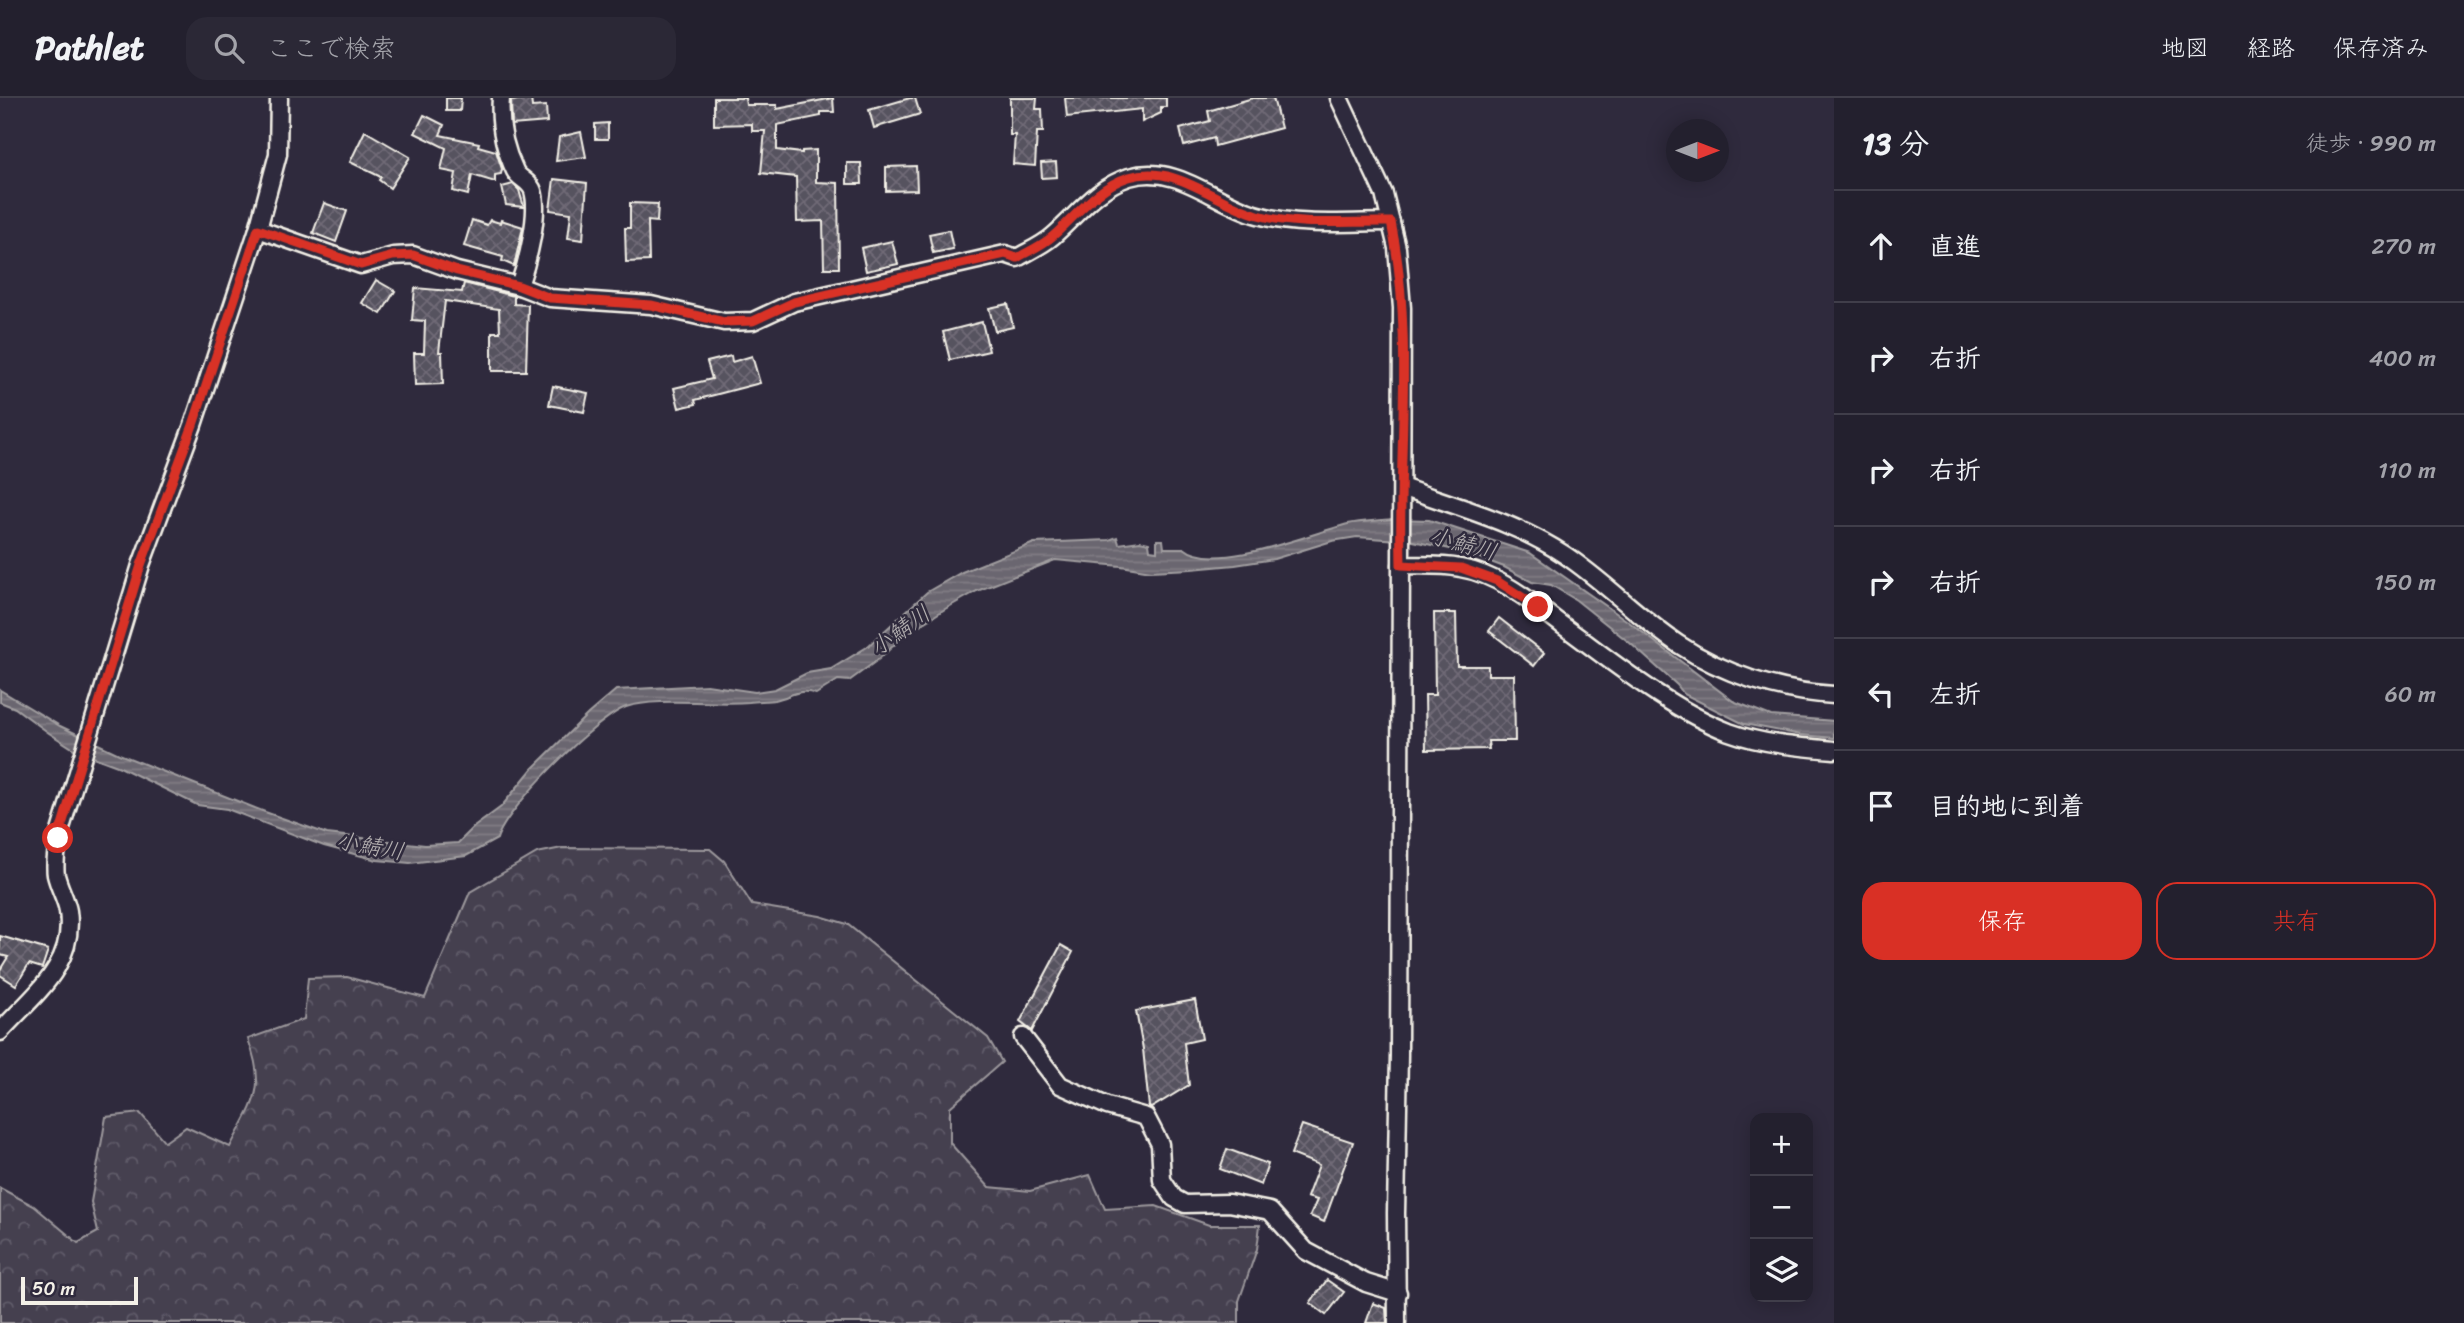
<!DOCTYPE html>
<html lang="ja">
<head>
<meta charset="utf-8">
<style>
  body { margin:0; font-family:Sriracha,"Klee One",sans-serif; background:#2b2836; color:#f1f3f6 }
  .controls { position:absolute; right:21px; bottom:21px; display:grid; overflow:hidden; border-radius:14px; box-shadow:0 4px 18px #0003 }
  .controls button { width:63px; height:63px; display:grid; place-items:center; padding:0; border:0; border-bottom:2px solid #403e4a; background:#23202e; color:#f1f3f6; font:35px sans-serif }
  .compass { position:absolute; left:1666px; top:21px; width:63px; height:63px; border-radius:50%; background:#23202e; box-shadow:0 4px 18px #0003; rotate:90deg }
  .scale { position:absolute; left:21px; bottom:18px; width:117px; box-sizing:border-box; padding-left:7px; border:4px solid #f4f1e8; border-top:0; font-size:19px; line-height:24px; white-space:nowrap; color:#f4f1e8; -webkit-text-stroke:5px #2f2a3d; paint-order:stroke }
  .stop { position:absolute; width:21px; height:21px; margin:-16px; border:5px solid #d93025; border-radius:50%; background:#fff }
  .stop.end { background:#d93025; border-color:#fff; box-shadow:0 2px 7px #0008 }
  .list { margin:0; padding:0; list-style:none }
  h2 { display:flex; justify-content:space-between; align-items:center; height:91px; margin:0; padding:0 28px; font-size:30px }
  h2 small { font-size:23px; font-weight:400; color:#a3a3aa }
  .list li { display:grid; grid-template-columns:46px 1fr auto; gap:21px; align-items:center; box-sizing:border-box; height:112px; padding:0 28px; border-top:2px solid #403e4a }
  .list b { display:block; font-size:26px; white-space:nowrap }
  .list em { font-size:23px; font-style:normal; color:#a3a3aa }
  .actions { display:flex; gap:14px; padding:21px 28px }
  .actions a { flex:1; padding:16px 0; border:2px solid #d93025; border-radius:21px; text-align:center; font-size:24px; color:#d93025 }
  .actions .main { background:#d93025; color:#fff }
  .icon { flex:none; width:38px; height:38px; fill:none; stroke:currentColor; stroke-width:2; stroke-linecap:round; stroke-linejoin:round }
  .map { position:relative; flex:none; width:1834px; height:1225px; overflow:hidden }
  header { display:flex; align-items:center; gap:42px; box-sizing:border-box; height:98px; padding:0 35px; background:#23202e; border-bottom:2px solid #403e4a }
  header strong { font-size:33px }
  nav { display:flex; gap:38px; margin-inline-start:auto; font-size:24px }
  .search { width:490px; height:63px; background:#2b2836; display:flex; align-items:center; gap:18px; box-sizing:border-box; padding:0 24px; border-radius:21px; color:#a3a3aa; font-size:26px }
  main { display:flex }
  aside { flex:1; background:#23202e }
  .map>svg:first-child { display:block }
</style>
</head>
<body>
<header>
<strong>Pathlet</strong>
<div class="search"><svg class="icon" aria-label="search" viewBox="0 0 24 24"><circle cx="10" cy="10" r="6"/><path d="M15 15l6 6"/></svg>ここで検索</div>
<nav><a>地図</a><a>経路</a><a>保存済み</a></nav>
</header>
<main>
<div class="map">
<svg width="1834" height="1225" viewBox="0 0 1834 1225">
  <defs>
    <pattern id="forest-crowns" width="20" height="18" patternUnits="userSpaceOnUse" patternTransform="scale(1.75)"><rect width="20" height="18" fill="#454050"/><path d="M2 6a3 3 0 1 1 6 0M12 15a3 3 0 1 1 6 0" fill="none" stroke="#605c69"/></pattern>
    <pattern id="water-rules" width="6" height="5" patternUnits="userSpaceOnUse" patternTransform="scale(1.75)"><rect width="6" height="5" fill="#6a6670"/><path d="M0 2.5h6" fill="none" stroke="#807c84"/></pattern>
    <pattern id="building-cross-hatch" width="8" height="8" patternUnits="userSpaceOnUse" patternTransform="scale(1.75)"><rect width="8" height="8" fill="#56525f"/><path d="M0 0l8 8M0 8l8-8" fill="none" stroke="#6f6b76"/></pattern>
  </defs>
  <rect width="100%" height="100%" fill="#2f2a3d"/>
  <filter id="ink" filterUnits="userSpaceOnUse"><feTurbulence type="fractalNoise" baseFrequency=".0143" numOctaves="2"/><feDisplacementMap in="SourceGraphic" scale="14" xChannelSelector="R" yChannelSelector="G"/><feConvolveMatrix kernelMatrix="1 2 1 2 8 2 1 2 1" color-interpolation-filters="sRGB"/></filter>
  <g filter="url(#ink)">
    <!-- forest -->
    <path fill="url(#forest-crowns)" stroke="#9c989c" stroke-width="2" d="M 562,750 L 710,751 L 724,763 L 752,807 L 820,818 L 847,826 L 988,940 L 1002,964 L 950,1009 L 950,1045 L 989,1089 L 1030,1093 L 1090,1077 L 1105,1111 L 1156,1108 L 1209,1127 L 1260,1127 L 1257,1151 L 1239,1203 L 1239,1225 L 0,1225 L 0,1090 L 34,1108 L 78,1145 L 98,1134 L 91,1104 L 106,1019 L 140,1015 L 165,1044 L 186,1029 L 230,1049 C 254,1003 267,992 248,941 L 304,921 L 308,880 L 347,879 L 425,900 L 470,794 L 537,755 Z"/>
    <!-- water -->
    <path fill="url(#water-rules)" stroke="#a19ea0" stroke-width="2" d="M 1392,421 L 1429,422 L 1530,455 L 1629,524 L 1733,603 L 1771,618 L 1834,623 L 1834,640 L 1801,637 L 1744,626 L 1684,596 L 1677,587 L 1630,545 L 1576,502 L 1551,487 L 1532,484 L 1504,469 L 1464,454 L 1413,443 L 1357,439 L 1332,443 L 1274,461 L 1235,467 L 1191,471 L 1151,473 L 1121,468 L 1055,462 L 977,493 L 945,511 L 906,536 L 879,561 L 849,583 L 838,582 L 816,596 C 799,590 792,598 775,602 C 767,603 757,603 749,604 C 715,607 656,599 626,609 C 596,620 505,711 497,741 L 466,758 L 410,765 L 377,762 L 324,748 L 227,711 L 197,707 L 120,669 L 77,653 L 49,635 L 15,610 L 0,604 L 0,592 L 60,628 L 119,656 L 265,714 L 327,736 L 425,747 L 458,745 L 474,729 L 501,709 L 532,671 L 588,616 L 616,592 L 707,587 L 755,594 L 775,591 L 807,575 L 831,571 L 867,549 L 927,494 L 962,474 L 1034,445 L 1109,442 L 1117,439 L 1119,446 L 1140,443 L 1149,445 L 1150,452 L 1157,453 L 1157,442 L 1163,442 L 1164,450 L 1184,450 C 1214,476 1312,435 1348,426 C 1362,423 1377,423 1392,421 Z"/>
    <!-- building -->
    <g fill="url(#building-cross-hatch)" stroke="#f4f1e8" stroke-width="2">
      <polygon points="446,0 461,0 460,13 446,13"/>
      <polygon points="531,0 532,9 546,8 547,24 512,27 511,3"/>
      <polygon points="714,0 745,0 746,7 777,7 777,11 833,0 834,14 821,14 821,18 777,27 777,52 802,55 802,53 816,52 816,84 838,85 839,170 824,170 823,123 797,124 796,79 761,75 765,33 752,33 752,26 714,27"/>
      <polygon points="910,0 915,0 920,16 874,30 869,12"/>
      <polygon points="1010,0 1037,0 1036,11 1042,11 1043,34 1037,34 1035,68 1013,66 1015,37 1010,37"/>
      <polygon points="1065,0 1166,0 1166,9 1161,9 1161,15 1142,24 1142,11 1067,19"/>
      <polygon points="1253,0 1273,0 1281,30 1215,48 1214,40 1184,48 1180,31 1210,23 1208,13"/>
      <polygon points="424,17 444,27 440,37 479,45 478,48 496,53 502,71 501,76 495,77 495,84 472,77 468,97 453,93 456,75 441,72 446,50 415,35"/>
      <polygon points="608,25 608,41 595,41 595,26"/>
      <polygon points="365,33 410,59 390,90 379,82 381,79 350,64"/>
      <polygon points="581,34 586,59 556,63 559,39"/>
      <polygon points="1056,64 1057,79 1042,80 1041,65"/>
      <polygon points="847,65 861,65 862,86 847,86"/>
      <polygon points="916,68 917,92 886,93 886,69"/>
      <polygon points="554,81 587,85 583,142 568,140 571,115 550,112"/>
      <polygon points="513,86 519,92 524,109 506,107 502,89"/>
      <polygon points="324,105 347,113 336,144 313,135"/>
      <polygon points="630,105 658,106 657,124 648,123 649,163 626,164 625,130 630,130"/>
      <polygon points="472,122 487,127 490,122 500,125 501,122 523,129 514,168 502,163 503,159 464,148"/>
      <polygon points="949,132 953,151 933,155 929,136"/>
      <polygon points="892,143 898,166 866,173 861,150"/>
      <polygon points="376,182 395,193 381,216 362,205"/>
      <polygon points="464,185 514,198 514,206 528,207 526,273 492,273 492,234 500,234 499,211 445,203 439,254 442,254 443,286 415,287 414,255 424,255 425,223 412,222 415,190 462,194"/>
      <polygon points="1008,206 1013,229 995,233 989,210"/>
      <polygon points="982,224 989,253 950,262 943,234"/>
      <polygon points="731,258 732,264 752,258 760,285 695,302 696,306 679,310 674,290 712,281 707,264"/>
      <polygon points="553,288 588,295 584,314 549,307"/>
      <polygon points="1434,515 1456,515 1457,568 1488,568 1488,577 1514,577 1515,643 1488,643 1489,651 1426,652 1425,597 1435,597"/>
      <polygon points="1499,520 1544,555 1534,568 1489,533"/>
      <polygon points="0,838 48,852 42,870 29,866 16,887 0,877 0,872 8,859 0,857"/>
      <polygon points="1061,847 1073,854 1032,933 1020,924"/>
      <polygon points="1195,902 1202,941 1184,945 1189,987 1151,1010 1149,1009 1143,951 1136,913"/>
      <polygon points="1302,1027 1353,1044 1324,1124 1310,1118 1317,1102 1307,1099 1319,1067 1291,1056"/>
      <polygon points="1227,1051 1268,1066 1261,1087 1220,1071"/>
      <polygon points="1327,1182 1344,1194 1326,1217 1310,1205"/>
      <polygon points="1373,1205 1386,1210 1387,1225 1366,1225"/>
    </g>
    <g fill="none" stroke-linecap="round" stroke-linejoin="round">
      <!-- minor casing -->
      <g stroke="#f4f1e8" stroke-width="21">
        <g id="minor">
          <path d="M 501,0 C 499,25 504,50 515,73 C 519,81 530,83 533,93 C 540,116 527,165 519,188"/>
          <polyline points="1339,0 1384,96 1397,150 1402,210 1399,957 1396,1115 1397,1225"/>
          <path d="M 258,131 L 361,167 L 393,158 L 413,157 L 457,173 L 519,188 L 550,200 L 651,207 L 724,224 L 753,223 L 794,204 L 1005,156 L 1017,160 C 1029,153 1043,147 1053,138 C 1077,117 1097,89 1129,79 C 1178,65 1214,105 1258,117 C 1300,129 1349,124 1391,124"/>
          <path d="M 1402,389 C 1457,409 1516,424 1565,457 C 1604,483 1638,519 1678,546 C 1723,576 1780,594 1834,597"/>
          <path d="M 1401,467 C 1420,468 1441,466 1460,470 C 1498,476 1532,504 1562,527 C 1613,564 1670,611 1729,634 C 1762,646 1799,649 1834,652"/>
          <path d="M 0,934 C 32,898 76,868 68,813 C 66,801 59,790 56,777 C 54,766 57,752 58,740 L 141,467 L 193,327 L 258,131 L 278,56 L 279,0"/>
          <polyline points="1023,939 1060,987 1107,1008 1146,1019 1160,1046 1162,1082 1174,1100 1185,1106 1229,1105 1270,1113 1306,1153 1366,1185 1398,1195"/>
        </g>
      </g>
      <!-- minor -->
      <use href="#minor" stroke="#2f2a3d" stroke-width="16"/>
    </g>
  </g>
  <g fill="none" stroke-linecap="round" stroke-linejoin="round" filter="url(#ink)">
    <!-- route -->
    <path stroke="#d93025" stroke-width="9" d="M 58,740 L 141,467 L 193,327 L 258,131 L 361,167 L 393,158 L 413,157 L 457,173 L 519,188 L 550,200 L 651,207 L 724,224 L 753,223 L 794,204 L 1005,156 L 1017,160 C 1029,153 1043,147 1053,138 C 1077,117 1097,89 1129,79 C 1177,65 1214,105 1258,117 C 1300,129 1348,123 1391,124 C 1414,234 1398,355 1401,467 L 1461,470 L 1497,483 L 1538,509"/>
  </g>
  <g text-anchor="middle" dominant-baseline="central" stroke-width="5" stroke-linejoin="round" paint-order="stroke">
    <!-- water labels -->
    <g font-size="23" font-style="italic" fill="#b6b2b2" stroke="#2f2a3d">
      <text transform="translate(1463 446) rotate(15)">小鯖川</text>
      <text transform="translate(900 533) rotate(-36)">小鯖川</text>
      <text transform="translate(370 748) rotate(10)">小鯖川</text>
    </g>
  </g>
</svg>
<div class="controls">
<button>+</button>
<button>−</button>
<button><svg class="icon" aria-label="layers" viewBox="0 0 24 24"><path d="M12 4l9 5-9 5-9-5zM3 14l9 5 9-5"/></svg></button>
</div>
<svg class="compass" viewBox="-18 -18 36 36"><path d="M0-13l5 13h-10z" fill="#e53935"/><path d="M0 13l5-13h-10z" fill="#a3a3aa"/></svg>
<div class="scale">50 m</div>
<div class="stop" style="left:58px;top:740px"></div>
<div class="stop end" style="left:1538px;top:509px"></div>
</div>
<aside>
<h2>13 分<small>徒歩 · 990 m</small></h2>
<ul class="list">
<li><svg class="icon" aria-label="ahead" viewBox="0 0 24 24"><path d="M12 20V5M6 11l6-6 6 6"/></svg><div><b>直進</b></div><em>270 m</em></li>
<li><svg class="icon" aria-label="right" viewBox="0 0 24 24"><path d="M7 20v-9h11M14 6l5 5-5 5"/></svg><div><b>右折</b></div><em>400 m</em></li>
<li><svg class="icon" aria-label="right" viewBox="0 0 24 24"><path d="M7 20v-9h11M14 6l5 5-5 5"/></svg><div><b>右折</b></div><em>110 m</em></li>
<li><svg class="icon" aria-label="right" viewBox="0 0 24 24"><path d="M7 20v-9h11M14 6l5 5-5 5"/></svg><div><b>右折</b></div><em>150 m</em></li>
<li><svg class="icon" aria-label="left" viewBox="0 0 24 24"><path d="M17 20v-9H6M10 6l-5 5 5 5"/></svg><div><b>左折</b></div><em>60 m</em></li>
<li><svg class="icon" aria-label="arrive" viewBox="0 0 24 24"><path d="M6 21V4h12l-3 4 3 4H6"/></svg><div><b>目的地に到着</b></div></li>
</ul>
<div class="actions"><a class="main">保存</a><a>共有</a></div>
</aside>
</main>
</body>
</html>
